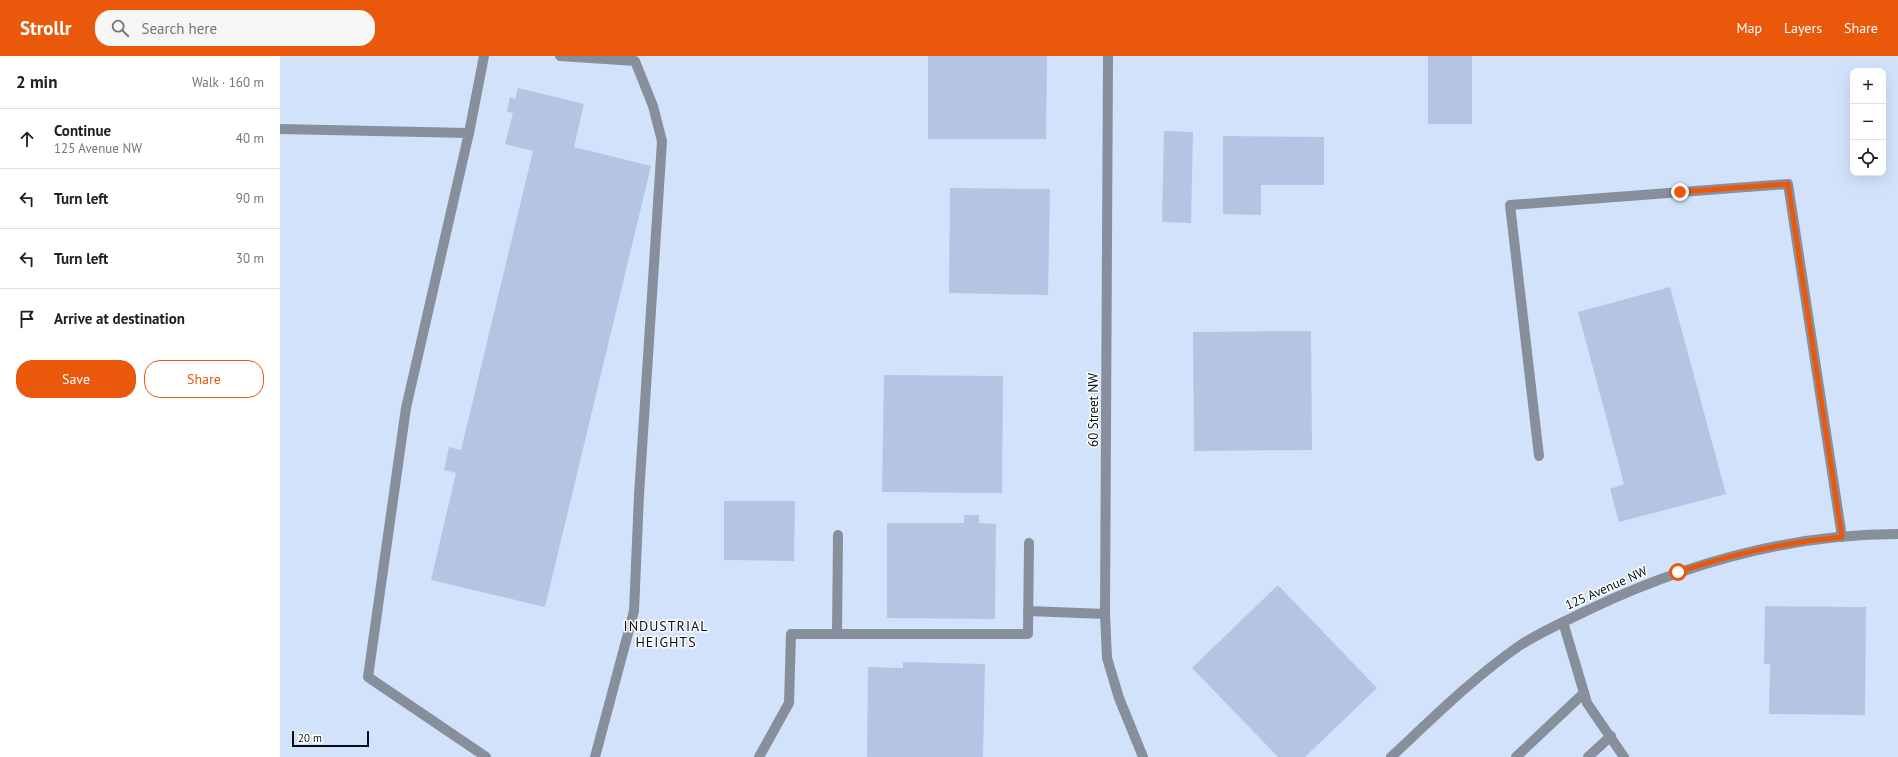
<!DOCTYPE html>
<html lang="en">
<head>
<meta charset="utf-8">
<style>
  body { margin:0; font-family:"PT Sans",sans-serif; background:#f6f6f6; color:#202124 }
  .controls { position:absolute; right:12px; top:12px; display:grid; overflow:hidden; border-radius:8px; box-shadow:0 4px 16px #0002 }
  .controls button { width:36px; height:36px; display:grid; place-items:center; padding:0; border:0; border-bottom:1px solid #e0e0e0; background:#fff; color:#202124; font:20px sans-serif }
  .scale { position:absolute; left:12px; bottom:10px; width:77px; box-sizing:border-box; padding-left:4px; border:2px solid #080e18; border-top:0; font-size:11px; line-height:14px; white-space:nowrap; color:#080e18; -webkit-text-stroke:3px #fff; paint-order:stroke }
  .stop { position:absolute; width:12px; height:12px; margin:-9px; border:3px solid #ea580c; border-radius:50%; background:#fff }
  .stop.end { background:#ea580c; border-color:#fff; box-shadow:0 1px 4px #0008 }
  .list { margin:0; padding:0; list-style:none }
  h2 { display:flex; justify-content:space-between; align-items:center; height:52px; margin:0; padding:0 16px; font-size:17px }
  h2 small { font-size:13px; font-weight:400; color:#757577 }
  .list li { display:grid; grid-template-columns:26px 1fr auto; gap:12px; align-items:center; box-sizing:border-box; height:60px; padding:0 16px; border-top:1px solid #e0e0e0 }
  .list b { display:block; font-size:15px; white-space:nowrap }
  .list p { margin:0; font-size:13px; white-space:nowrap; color:#757577 }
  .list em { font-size:13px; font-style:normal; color:#757577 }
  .actions { display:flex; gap:8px; padding:12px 16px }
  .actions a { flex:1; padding:9px 0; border:1px solid #ea580c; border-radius:16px; text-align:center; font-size:14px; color:#ea580c }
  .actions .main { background:#ea580c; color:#fff }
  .icon { flex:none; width:22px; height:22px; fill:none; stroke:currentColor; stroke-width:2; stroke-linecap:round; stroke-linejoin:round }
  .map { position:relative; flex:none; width:1618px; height:701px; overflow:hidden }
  header { display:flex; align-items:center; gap:24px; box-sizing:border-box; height:56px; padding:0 20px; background:#ea580c; color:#fff }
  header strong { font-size:19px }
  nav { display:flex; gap:22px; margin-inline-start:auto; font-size:14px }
  .search { width:280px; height:36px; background:#f6f6f6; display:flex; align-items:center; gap:10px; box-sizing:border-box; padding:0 14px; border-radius:16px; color:#757577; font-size:15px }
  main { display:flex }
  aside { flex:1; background:#fff }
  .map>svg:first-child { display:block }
</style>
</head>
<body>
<header>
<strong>Strollr</strong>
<div class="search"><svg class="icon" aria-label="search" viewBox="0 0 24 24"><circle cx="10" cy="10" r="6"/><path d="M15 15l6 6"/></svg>Search here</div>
<nav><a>Map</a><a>Layers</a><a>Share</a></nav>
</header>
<main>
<aside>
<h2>2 min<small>Walk · 160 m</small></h2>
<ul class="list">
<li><svg class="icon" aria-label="ahead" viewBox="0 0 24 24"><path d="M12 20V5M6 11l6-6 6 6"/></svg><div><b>Continue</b><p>125 Avenue NW</p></div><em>40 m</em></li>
<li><svg class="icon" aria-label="left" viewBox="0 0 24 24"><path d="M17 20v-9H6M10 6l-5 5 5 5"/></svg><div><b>Turn left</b></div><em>90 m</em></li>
<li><svg class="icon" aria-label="left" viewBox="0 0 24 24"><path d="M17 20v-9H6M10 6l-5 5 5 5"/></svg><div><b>Turn left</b></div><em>30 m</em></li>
<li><svg class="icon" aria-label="arrive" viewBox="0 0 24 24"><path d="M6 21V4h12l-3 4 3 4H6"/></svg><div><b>Arrive at destination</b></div></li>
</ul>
<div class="actions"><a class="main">Save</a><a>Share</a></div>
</aside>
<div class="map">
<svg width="1618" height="701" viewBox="0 0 1618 701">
  <rect width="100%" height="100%" fill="#d3e2fb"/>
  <!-- building -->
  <g fill="#b4c5e4">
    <polygon points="648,0 767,0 766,83 648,83"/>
    <rect x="1148" y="0" width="44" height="68"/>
    <polygon points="238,32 304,48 294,91 371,110 265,551 151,524 176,417 164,414 169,391 181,394 253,95 225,88 233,57 227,56 230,41 235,43"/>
    <polygon points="884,75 913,76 911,167 882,166"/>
    <polygon points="943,80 1044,81 1044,129 981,129 981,159 943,158"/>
    <polygon points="670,132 770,133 768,239 669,237"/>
    <polygon points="1390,231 1446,438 1339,466 1330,433 1344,428 1298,256"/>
    <polygon points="1031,275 1032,394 914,395 913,276"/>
    <polygon points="604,319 723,320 722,437 602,436"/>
    <polygon points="444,445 515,445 514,505 444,504"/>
    <polygon points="684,459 699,459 699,467 716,468 715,563 607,562 607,467 684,467"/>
    <polygon points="998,529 1097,632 1025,701 998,701 912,612"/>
    <polygon points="1485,550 1586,551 1585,659 1489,658 1490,608 1484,608"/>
    <polygon points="623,606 705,608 703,701 587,701 588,611 623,612"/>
  </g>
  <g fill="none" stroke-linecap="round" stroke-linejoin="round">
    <!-- lane -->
    <g stroke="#888f9c" stroke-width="10">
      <polyline points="280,0 355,5 373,50 382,85 359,439 354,555 315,701"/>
      <polyline points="0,73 189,77 126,352 88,621 206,701"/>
      <polyline points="189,77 204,0"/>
      <polyline points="1259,400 1230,149 1508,128 1562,481"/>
      <polyline points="748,555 825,558"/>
      <polyline points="1283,566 1307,647 1344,701"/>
      <polyline points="557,578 558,479"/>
      <polyline points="479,701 509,647 511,578 748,578 749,487"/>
      <polyline points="1236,701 1304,637"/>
      <polyline points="1308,701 1331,680"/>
    </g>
    <!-- street -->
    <g stroke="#888f9c" stroke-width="10">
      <polyline points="828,0 825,558 827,602 839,642 863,701"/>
      <path d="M 1111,701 C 1153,662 1193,622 1239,590 C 1260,576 1284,566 1306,555 C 1404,508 1509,478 1618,478"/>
    </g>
  </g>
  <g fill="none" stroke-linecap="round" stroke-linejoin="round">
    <!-- route -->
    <path stroke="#ea580c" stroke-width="5" d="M 1398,516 C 1452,498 1505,486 1562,481 L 1508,128 L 1400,136"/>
  </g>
  <g text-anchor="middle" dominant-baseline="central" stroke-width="3" stroke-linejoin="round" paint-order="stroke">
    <!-- street labels -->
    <g font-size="13" fill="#080e18" stroke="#fff">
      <text transform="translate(813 354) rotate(-90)">60 Street NW</text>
      <text transform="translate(1326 532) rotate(-24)">125 Avenue NW</text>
    </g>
    <!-- neighbourhood labels -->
    <g font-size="14" letter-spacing="1" fill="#080e18" stroke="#fff">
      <text x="386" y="570">INDUSTRIAL<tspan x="386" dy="16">HEIGHTS</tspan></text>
    </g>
  </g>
</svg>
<div class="controls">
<button>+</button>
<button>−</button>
<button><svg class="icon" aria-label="locate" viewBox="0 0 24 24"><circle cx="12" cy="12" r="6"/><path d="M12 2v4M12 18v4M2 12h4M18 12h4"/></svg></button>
</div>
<div class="scale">20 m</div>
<div class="stop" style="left:1398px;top:516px"></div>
<div class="stop end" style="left:1400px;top:136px"></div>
</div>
</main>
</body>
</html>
